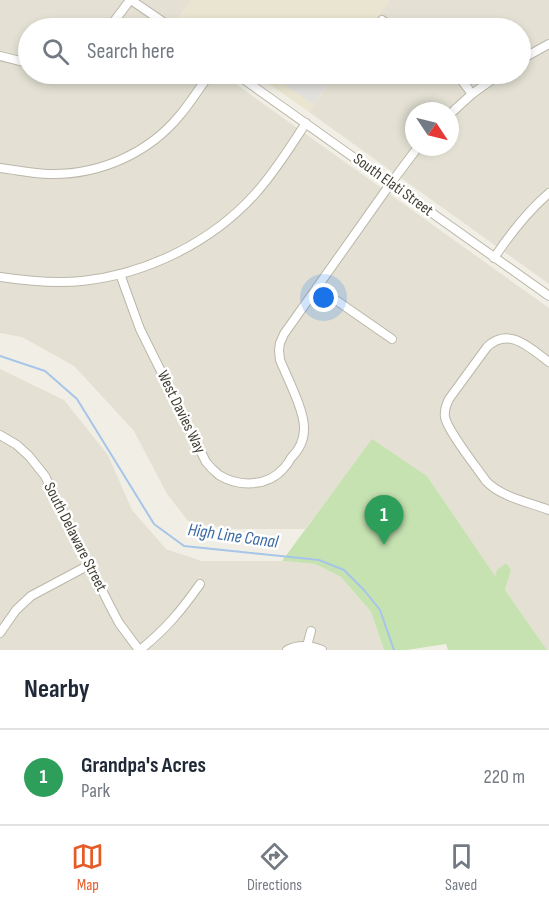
<!DOCTYPE html>
<html lang="en">
<head>
<meta charset="utf-8">
<style>
  body { margin:0; font-family:"Sofia Sans Condensed",sans-serif; background:#f2f2f3; color:#1f2937 }
  .compass { position:absolute; left:405px; top:102px; width:54px; height:54px; border-radius:50%; background:#fff; box-shadow:0 3px 9px #0003; rotate:125deg }
  .you { position:absolute; left:324px; top:298px; width:21px; height:21px; margin:-15px; border:4px solid #fff; border-radius:50%; background:#1a73e8; box-shadow:0 0 0 9px #1a73e833 }
  .badge { display:grid; place-items:center; width:39px; height:39px; border-radius:50%; background:#e55c28; color:#fff; font-size:20px; font-weight:700 }
  .pin { position:absolute; translate:-50% -50px; filter:drop-shadow(0 2px 3px #0008) }
  .pin::after { content:''; position:absolute; top:32px; width:21px; height:18px; background:inherit; clip-path:polygon(0 0,100% 0,50% 100%) }
  .list { margin:0; padding:0; list-style:none }
  h2 { display:flex; justify-content:space-between; align-items:center; height:78px; margin:0; padding:0 24px; font-size:26px }
  h2 small { font-size:20px; font-weight:400; color:#747a83 }
  .list li { display:grid; grid-template-columns:39px 1fr auto; gap:18px; align-items:center; box-sizing:border-box; height:96px; padding:0 24px; border-top:2px solid #e0e1e3 }
  .list b { display:block; font-size:22px; white-space:nowrap }
  .list p { margin:0; font-size:20px; white-space:nowrap; color:#747a83 }
  .list em { font-size:20px; font-style:normal; color:#747a83 }
  .icon { flex:none; width:33px; height:33px; fill:none; stroke:currentColor; stroke-width:2; stroke-linecap:round; stroke-linejoin:round }
  .map { position:relative; flex:none; width:549px; height:650px; overflow:hidden }
  .search { position:absolute; background:#fff; box-shadow:0 3px 9px #0003; left:18px; right:18px; top:18px; height:66px; display:flex; align-items:center; gap:15px; box-sizing:border-box; padding:0 21px; border-radius:33px; color:#747a83; font-size:22px }
  .sheet { height:174px; background:#fff }
  nav { display:flex; justify-content:space-around; align-items:center; box-sizing:border-box; height:84px; border-top:2px solid #e0e1e3; background:#fff; font-size:16px; color:#747a83 }
  nav a { display:grid; justify-items:center; gap:3px }
  nav .on { color:#e55c28 }
  .map>svg:first-child { display:block }
</style>
</head>
<body>
<div class="map">
<svg width="549" height="650" viewBox="0 0 549 650">
  <rect width="100%" height="100%" fill="#f1efe5"/>
  <!-- residential -->
  <g fill="#e4e1d4" fill-rule="evenodd">
    <polygon points="0,0 192,0 171,28 28,28 28,74 222,74 549,308 549,650 547,650 505,590 511,570 495,577 427,476 372,440 305,529 233,529 211,526 188,521 167,494 134,431 74,366 22,337 0,333"/>
    <path d="M 389,0 L 549,0 L 549,284 L 309,112 L 337,74 L 520,74 L 520,28 L 369,28 ZM 414,111 L 450,111 L 450,147 L 414,147 Z"/>
    <polygon points="0,369 64,400 108,455 132,510 166,549 202,561 282,561 315,564 341,577 371,612 384,650 0,650"/>
  </g>
  <!-- education -->
  <g fill="#e9e5d0">
    <polygon points="192,0 390,0 370,28 191,28 178,19"/>
    <polygon points="255,74 337,74 309,112"/>
  </g>
  <!-- green -->
  <polygon fill="#c6e2b1" points="372,439 427,476 495,576 497,570 506,563 511,570 505,590 547,650 448,650 446,644 407,650 384,650 371,612 341,577 315,564 282,561"/>
  <!-- parking -->
  <polygon fill="#e2e1dd" points="286,74 335,74 314,104 280,82"/>
  <g fill="none" stroke-linecap="round" stroke-linejoin="round">
    <!-- stream -->
    <polyline stroke="#a6c5e9" stroke-width="2" points="0,356 45,371 77,399 154,524 184,546 319,560 344,570 364,590 380,610 394,650"/>
    <!-- minor casing -->
    <g stroke="#bbb7a9" stroke-width="10">
      <g id="minor">
        <polyline points="131,0 172,28"/>
        <polyline points="382,20 394,28"/>
        <polyline points="109,28 130,0"/>
        <polyline points="0,56 28,63"/>
        <polyline points="520,60 549,44"/>
        <polyline points="236,74 549,296"/>
        <polyline points="457,74 472,94"/>
        <polyline points="450,114 472,94 500,74"/>
        <path d="M 0,168 C 17,170 34,174 50,174 C 100,175 149,153 180,115 C 191,102 200,87 210,74"/>
        <path d="M 494,258 C 510,234 527,212 549,193"/>
        <path d="M 120,274 L 140,329 L 206,462 C 210,467 214,471 219,475 C 238,487 267,487 283,469 C 286,466 289,462 291,458 C 299,450 304,441 304,429 C 305,412 287,377 280,360 L 279,350 L 280,343 L 284,334 L 391,183 L 418,147"/>
        <path d="M 0,277 C 27,281 55,284 82,281 C 147,274 212,242 255,194 C 275,172 290,147 306,123"/>
        <polyline points="317,287 392,339"/>
        <path d="M 549,362 C 530,348 509,326 487,347 L 449,399 C 446,405 444,410 445,417 C 447,430 477,468 486,481 C 501,497 528,502 549,510"/>
        <polyline points="0,435 17,445 29,456 45,476 109,604 119,623 139,650"/>
        <polyline points="0,633 16,610 31,596 89,565"/>
        <polyline points="307,646 311,631"/>
        <path d="M 140,650 C 166,629 181,611 200,584"/>
        <path d="M 287,650 C 299,644 310,645 322,650"/>
      </g>
    </g>
    <!-- minor -->
    <use href="#minor" stroke="#fff" stroke-width="8"/>
  </g>
  <g text-anchor="middle" dominant-baseline="central" stroke-width="5" stroke-linejoin="round" paint-order="stroke">
    <!-- street labels -->
    <g font-size="16" fill="#433f35" stroke="#fff">
      <text transform="translate(393 185) rotate(36)">South Elati Street</text>
      <text transform="translate(181 412) rotate(64)">West Davies Way</text>
      <text transform="translate(75 537) rotate(63)">South Delaware Street</text>
    </g>
    <!-- water labels -->
    <g font-size="18" font-style="italic" fill="#3969a4" stroke="#fff">
      <text transform="translate(233 536) rotate(8)">High Line Canal</text>
    </g>
  </g>
</svg>
<svg class="compass" viewBox="-18 -18 36 36"><path d="M0-13l5 13h-10z" fill="#e53935"/><path d="M0 13l5-13h-10z" fill="#747a83"/></svg>
<div class="you"></div>
<div class="pin badge" style="left:384px;top:545px;background:#2e9e5b">1</div>
<div class="search"><svg class="icon" aria-label="search" viewBox="0 0 24 24"><circle cx="10" cy="10" r="6"/><path d="M15 15l6 6"/></svg>Search here</div>
</div>
<section class="sheet">
<h2>Nearby<small></small></h2>
<ul class="list">
<li><span class="badge" style="background:#2e9e5b">1</span><div><b>Grandpa's Acres</b><p>Park</p></div><em>220 m</em></li>
</ul>
</section>
<nav>
<a class="on"><svg class="icon" aria-label="map" viewBox="0 0 24 24"><path d="M3 6l6-2 6 2 6-2v14l-6 2-6-2-6 2zM9 4v14M15 6v14"/></svg>Map</a>
<a><svg class="icon" aria-label="directions" viewBox="0 0 24 24"><path d="M12 3l9 9-9 9-9-9zM9 14v-3h6M13 9l2 2-2 2"/></svg>Directions</a>
<a><svg class="icon" aria-label="saved" viewBox="0 0 24 24"><path d="M7 4h10v16l-5-4-5 4z"/></svg>Saved</a>
</nav>
</body>
</html>
